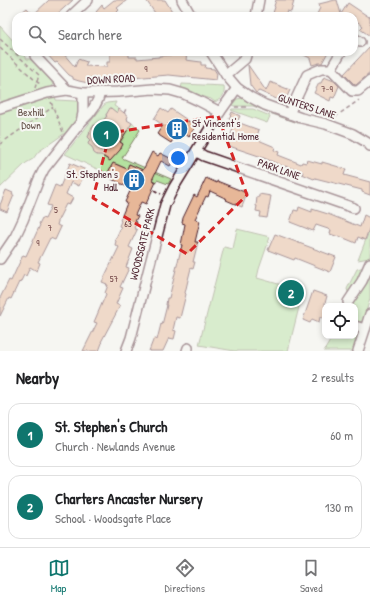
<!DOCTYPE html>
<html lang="en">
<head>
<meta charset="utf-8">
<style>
  body { margin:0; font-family:"Patrick Hand",sans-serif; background:#f2f2f2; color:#202124 }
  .controls { position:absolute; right:12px; bottom:12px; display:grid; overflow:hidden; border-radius:8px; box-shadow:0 2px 6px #0003 }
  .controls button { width:36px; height:36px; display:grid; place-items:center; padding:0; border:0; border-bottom:1px solid #e0e0e0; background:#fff; color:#202124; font:20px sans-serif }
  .you { position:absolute; left:178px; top:158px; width:14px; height:14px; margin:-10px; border:3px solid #fff; border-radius:50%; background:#1a73e8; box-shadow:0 0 0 6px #1a73e833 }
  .badge { display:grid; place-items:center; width:26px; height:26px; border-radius:50%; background:#0f766e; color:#fff; font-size:13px; font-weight:700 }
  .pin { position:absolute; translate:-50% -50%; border:2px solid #fff; box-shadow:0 1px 4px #0006 }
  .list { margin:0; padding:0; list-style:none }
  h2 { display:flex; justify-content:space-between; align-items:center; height:52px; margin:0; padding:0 16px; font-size:17px }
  h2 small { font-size:13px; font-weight:400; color:#757577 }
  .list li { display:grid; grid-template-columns:26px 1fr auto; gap:12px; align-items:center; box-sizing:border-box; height:64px; margin:0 8px 8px; padding:0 8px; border:1px solid #e0e0e0; border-radius:12px }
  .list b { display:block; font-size:15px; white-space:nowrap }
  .list p { margin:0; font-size:13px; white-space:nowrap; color:#757577 }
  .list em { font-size:13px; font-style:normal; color:#757577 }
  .icon { flex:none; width:22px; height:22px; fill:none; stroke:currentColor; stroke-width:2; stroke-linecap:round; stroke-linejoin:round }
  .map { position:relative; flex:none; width:370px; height:351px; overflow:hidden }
  .search { position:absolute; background:#fff; box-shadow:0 2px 6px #0003; left:12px; right:12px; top:12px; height:44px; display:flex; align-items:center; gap:10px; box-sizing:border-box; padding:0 14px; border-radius:12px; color:#757577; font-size:15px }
  .sheet { height:196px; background:#fff }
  nav { display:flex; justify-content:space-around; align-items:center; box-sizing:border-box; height:56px; border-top:1px solid #e0e0e0; background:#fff; font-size:11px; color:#757577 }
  nav a { display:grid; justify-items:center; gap:2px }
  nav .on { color:#0f766e }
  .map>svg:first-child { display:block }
</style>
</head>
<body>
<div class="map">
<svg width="370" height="351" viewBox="0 0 370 351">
  <rect width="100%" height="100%" fill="#f6f6f2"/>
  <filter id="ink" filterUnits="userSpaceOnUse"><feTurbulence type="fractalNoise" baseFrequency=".025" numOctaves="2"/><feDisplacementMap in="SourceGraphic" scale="8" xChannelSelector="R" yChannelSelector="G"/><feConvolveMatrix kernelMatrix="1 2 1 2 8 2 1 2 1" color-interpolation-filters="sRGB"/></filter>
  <g filter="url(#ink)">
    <!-- green -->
    <g fill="#b4e19f" stroke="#7f8065">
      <polygon points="0,26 16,44 16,52 23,52 27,59 30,59 52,82 56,100 75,101 80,102 80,113 77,119 68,131 38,152 33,159 26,163 0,188"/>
      <path d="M 182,84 L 224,86 C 225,94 223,98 215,102 L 211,99 L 181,89 Z"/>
      <polygon points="243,98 273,112 298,121 298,123 272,114 253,106 234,106 232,105 237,99"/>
      <path d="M 116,102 L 114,106 L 119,109 L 117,112 L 106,114 L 106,117 L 103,122 L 101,122 L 102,123 L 99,128 L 94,125 L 93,129 L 92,128 L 88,137 L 92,139 L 94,153 C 99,156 101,155 106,152 L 103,157 L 109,160 L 122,145 L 123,144 L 118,141 L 132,123 L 140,130 L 122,158 L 171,179 L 168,184 L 157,180 L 156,182 L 146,177 L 136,167 L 129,164 L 127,169 L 116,164 L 114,166 L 112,165 L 108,174 L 65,154 L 104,105 L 107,103 Z"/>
      <polygon points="232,109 253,109 270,116 267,123 231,110"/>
      <polygon points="237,229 270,237 259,269 257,278 303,291 288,351 235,351 199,345 224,247 233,249"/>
      <polygon points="370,229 370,255 369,258 358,260"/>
      <polygon points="365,267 349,295 347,289 357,269"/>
      <polygon points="370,273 370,299 363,321 360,322 355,321 355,306 352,306"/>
      <polygon points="355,330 357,331 358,334 353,351 324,351 333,336 355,336"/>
    </g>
    <!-- building -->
    <g fill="#e7b798" stroke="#4a1f2b">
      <polygon points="49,0 73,0 55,16 17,16 27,8 33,15"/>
      <polygon points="114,0 127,0 117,8 119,10 113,16 96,16 98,14 96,12 102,5 104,8"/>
      <polygon points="146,0 165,0 175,16 157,16"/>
      <polygon points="276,0 290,0 294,1 291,12 287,11 285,16 272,16 275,7 274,6"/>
      <polygon points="335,0 337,0 341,14 348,3 369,17 370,16 370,36 360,29 363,26 354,19 354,16 316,16 320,8 319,4"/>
      <polygon points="370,46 370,73 356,85 355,85 344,74"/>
      <polygon points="45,52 62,52 75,67 78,59 87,62 85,66 107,67 107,62 110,62 110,52 129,52 129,57 137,57 137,59 159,57 159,56 171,55 172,54 178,55 178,52 187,52 186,60 201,62 201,65 206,65 205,68 214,69 217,74 216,80 169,75 131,78 131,76 115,77 115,81 106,81 106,79 88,78 88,83 79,81 73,79 73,77 69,75 57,62 55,63"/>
      <polygon points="298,52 328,52 322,63 319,63 312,65 310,58"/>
      <polygon points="248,65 266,91 270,82 290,90 286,99 285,98 283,102 259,91 256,93 250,85"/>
      <polygon points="324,77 334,81 339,86 334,98 331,97 330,101 314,93 319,83 321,83"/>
      <polygon points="110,108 111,108 117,113 119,109 128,116 127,119 128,119 127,120 132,123 120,142 123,144 120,150 110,161 101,155 97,155 94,153 92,147 88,144 90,139 88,137 90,133 89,133 94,125 98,127 107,116 106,115"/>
      <polygon points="161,108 168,113 171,109 196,126 189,137 184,133 183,136 177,132 171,143 157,134 163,125 154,119"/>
      <polygon points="232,112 240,116 237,122 259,130 256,139 275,147 274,150 279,152 278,155 301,164 302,162 306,163 307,160 322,164 322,162 346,169 344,175 370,182 370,195 362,192 362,190 315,178 314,179 302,174 303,172 285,166 285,167 259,156 229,146 229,144 228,144 235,122 229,119"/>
      <polygon points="152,152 158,156 160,153 174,160 170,166 161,161 152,180 156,182 146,204 141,202 135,215 138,216 135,221 137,222 134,228 137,230 129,247 133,249 126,267 129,268 120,287 123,288 116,304 120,306 101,342 102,343 99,351 83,351 97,323 94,322 106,294 105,293 108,285 106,285 107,284 102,282 119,247 115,245 116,241 115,240 121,227 119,226 121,221 120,220 125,208 127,203 125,202 131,189 106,176 113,163 127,169 129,164 143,170"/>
      <polygon points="70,163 86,170 79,186 71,182 66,194 73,198 69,205 66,204 59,218 57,225 61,227 55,240 50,238 38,262 40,263 37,271 30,267 26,276 24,275 20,283 19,282 11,299 9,298 0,316 0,298 9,280 11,281 23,255 26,256 40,225 39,224 42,218 45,219 51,206 47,205 55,185 60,187"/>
      <polygon points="206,178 217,183 217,181 247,193 242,207 226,200 227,199 210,191 208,197 206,196 195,219 200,221 195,242 198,242 193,262 195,262 193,269 191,268 188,280 185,293 186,294 180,318 176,317 173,330 176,331 174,339 169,338 163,351 149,351 154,338 157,340 161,324 162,325 167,305 166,305 167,298 169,298 182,245 181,245 185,224 182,223 183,218 194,195 197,197"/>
      <polygon points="6,190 13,193 12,195 14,195 7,212 0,209 0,205"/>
      <polygon points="259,194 271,196 267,218 260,217 261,212 256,211 257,206 256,206 257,197 259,197"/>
      <polygon points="299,207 312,212 312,209 328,214 360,227 364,215 370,218 370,226 365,240 358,237 356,243 339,236 339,237 330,234 331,230 316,225 313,231 290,222 294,210 298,211"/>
      <polygon points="275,234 336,257 330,272 295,258 294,260 268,250"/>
      <polygon points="313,291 327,296 325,303 325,319 320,317 319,322 312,319 310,323 303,320"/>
    </g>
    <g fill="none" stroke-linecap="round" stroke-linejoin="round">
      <!-- minor casing -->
      <g stroke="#4a1f2b" stroke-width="12">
        <g id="minor">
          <polyline points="182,0 191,16"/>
          <polyline points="71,16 88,0"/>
          <polyline points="256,16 259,0"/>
          <polyline points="354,38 360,42"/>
          <polyline points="35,52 35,56 67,90"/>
          <polyline points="211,52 226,75 237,88 250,97 265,105 301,118 326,124 353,134 368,143 370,146"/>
          <polyline points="331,69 352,91 358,91 370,81"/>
          <polyline points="226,75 245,59 247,52"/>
          <polyline points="0,108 47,93 67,90 83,93 118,92 153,89 170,90 184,94 197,100 220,112"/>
          <polyline points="289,114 307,75 321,69 331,69 341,52"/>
          <polyline points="81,122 83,113 83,93"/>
          <polyline points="197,152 204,156 354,208"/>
          <path d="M 0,259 L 15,237 L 23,220 L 39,179 L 44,169 L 81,122 C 90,114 98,105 100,92"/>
          <polyline points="348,302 362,281 370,263"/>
          <polyline points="355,326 365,329"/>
          <polyline points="126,351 131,338 165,205 174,187 220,112 237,88"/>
          <polyline points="187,351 188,348"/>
          <polyline points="358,351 370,314"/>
        </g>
      </g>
      <!-- path -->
      <g stroke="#4a1f2b" stroke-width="1.5" stroke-dasharray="4 3" stroke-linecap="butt">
        <polyline points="0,39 39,75 35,88"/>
        <polyline points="0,48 37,82 42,85"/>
        <polyline points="51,102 63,132"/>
        <polyline points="235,107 249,107"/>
        <polyline points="124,113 126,109"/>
        <polyline points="335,117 359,100"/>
        <polyline points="0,144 53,107"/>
        <polyline points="154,190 161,194"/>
      </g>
      <!-- minor -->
      <use href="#minor" stroke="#f6f6f2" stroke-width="9"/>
    </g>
  </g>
  <!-- marked area -->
  <path d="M0 0H370V351H0ZM 218,116 L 247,195 L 187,254 L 93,198 L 110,133 Z" fill="#f6f6f2" fill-opacity=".55" fill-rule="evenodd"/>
  <path fill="none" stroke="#d62828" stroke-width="3" stroke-dasharray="8 5" stroke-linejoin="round" d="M 218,116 L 247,195 L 187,254 L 93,198 L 110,133 Z"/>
  <!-- icons -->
  <defs>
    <g id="building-disc" transform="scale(1.15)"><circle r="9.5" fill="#1f6fb2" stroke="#f6f6f2"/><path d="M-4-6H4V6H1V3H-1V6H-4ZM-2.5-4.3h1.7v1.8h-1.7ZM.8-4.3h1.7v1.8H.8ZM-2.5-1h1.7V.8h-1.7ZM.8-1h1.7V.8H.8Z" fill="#fff"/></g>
  </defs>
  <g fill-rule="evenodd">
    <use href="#building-disc" x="177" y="129"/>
    <use href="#building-disc" x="134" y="180"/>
  </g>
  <g text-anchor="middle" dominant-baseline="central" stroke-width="4" stroke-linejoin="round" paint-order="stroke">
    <!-- number labels -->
    <g font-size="9" fill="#714546">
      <text x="146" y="69">9</text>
      <text x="327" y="89">7-9</text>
      <text x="56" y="210">5</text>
      <text x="128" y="224">63</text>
      <text x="50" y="228">7</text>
      <text x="38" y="243">9</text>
      <text x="114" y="279">57</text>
    </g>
    <!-- street labels -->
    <g font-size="11" fill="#4a1f2b" stroke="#f6f6f2">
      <text transform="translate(111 79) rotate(-3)">DOWN ROAD</text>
      <text transform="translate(307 106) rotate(18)">GUNTERS LANE</text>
      <text transform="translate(279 169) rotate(19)">PARK LANE</text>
      <text transform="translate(142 244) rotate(-76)">WOODSGATE PARK</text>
    </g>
    <!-- park labels -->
    <g font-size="11" fill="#645048" stroke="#f6f6f2">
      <text x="31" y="112">Bexhill<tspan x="31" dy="13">Down</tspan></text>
    </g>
    <!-- poi labels -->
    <g font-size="11" fill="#4a1f2b" stroke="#f6f6f2" text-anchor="start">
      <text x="192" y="123">St Vincent's<tspan x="192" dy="13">Residential Home</tspan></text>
      <text x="118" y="174" text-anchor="end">St. Stephen's<tspan x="118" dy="13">Hall</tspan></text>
    </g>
  </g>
</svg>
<div class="controls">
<button><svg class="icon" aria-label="locate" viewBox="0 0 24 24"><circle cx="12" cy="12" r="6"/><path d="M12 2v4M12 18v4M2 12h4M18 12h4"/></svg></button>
</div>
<div class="you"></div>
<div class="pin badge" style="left:106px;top:134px">1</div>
<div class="pin badge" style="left:291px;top:293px">2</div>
<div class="search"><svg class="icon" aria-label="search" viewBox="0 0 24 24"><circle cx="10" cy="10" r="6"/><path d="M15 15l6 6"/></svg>Search here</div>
</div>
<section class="sheet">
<h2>Nearby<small>2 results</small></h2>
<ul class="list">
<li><span class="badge">1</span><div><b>St. Stephen's Church</b><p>Church · Newlands Avenue</p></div><em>60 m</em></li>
<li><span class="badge">2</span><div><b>Charters Ancaster Nursery</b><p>School · Woodsgate Place</p></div><em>130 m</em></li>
</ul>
</section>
<nav>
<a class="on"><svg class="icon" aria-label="map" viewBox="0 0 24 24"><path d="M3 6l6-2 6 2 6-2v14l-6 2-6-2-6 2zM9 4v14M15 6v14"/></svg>Map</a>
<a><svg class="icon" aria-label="directions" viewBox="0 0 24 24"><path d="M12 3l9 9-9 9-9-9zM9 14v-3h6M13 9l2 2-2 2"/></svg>Directions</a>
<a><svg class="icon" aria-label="saved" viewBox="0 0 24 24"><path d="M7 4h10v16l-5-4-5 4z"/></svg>Saved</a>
</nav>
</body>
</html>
